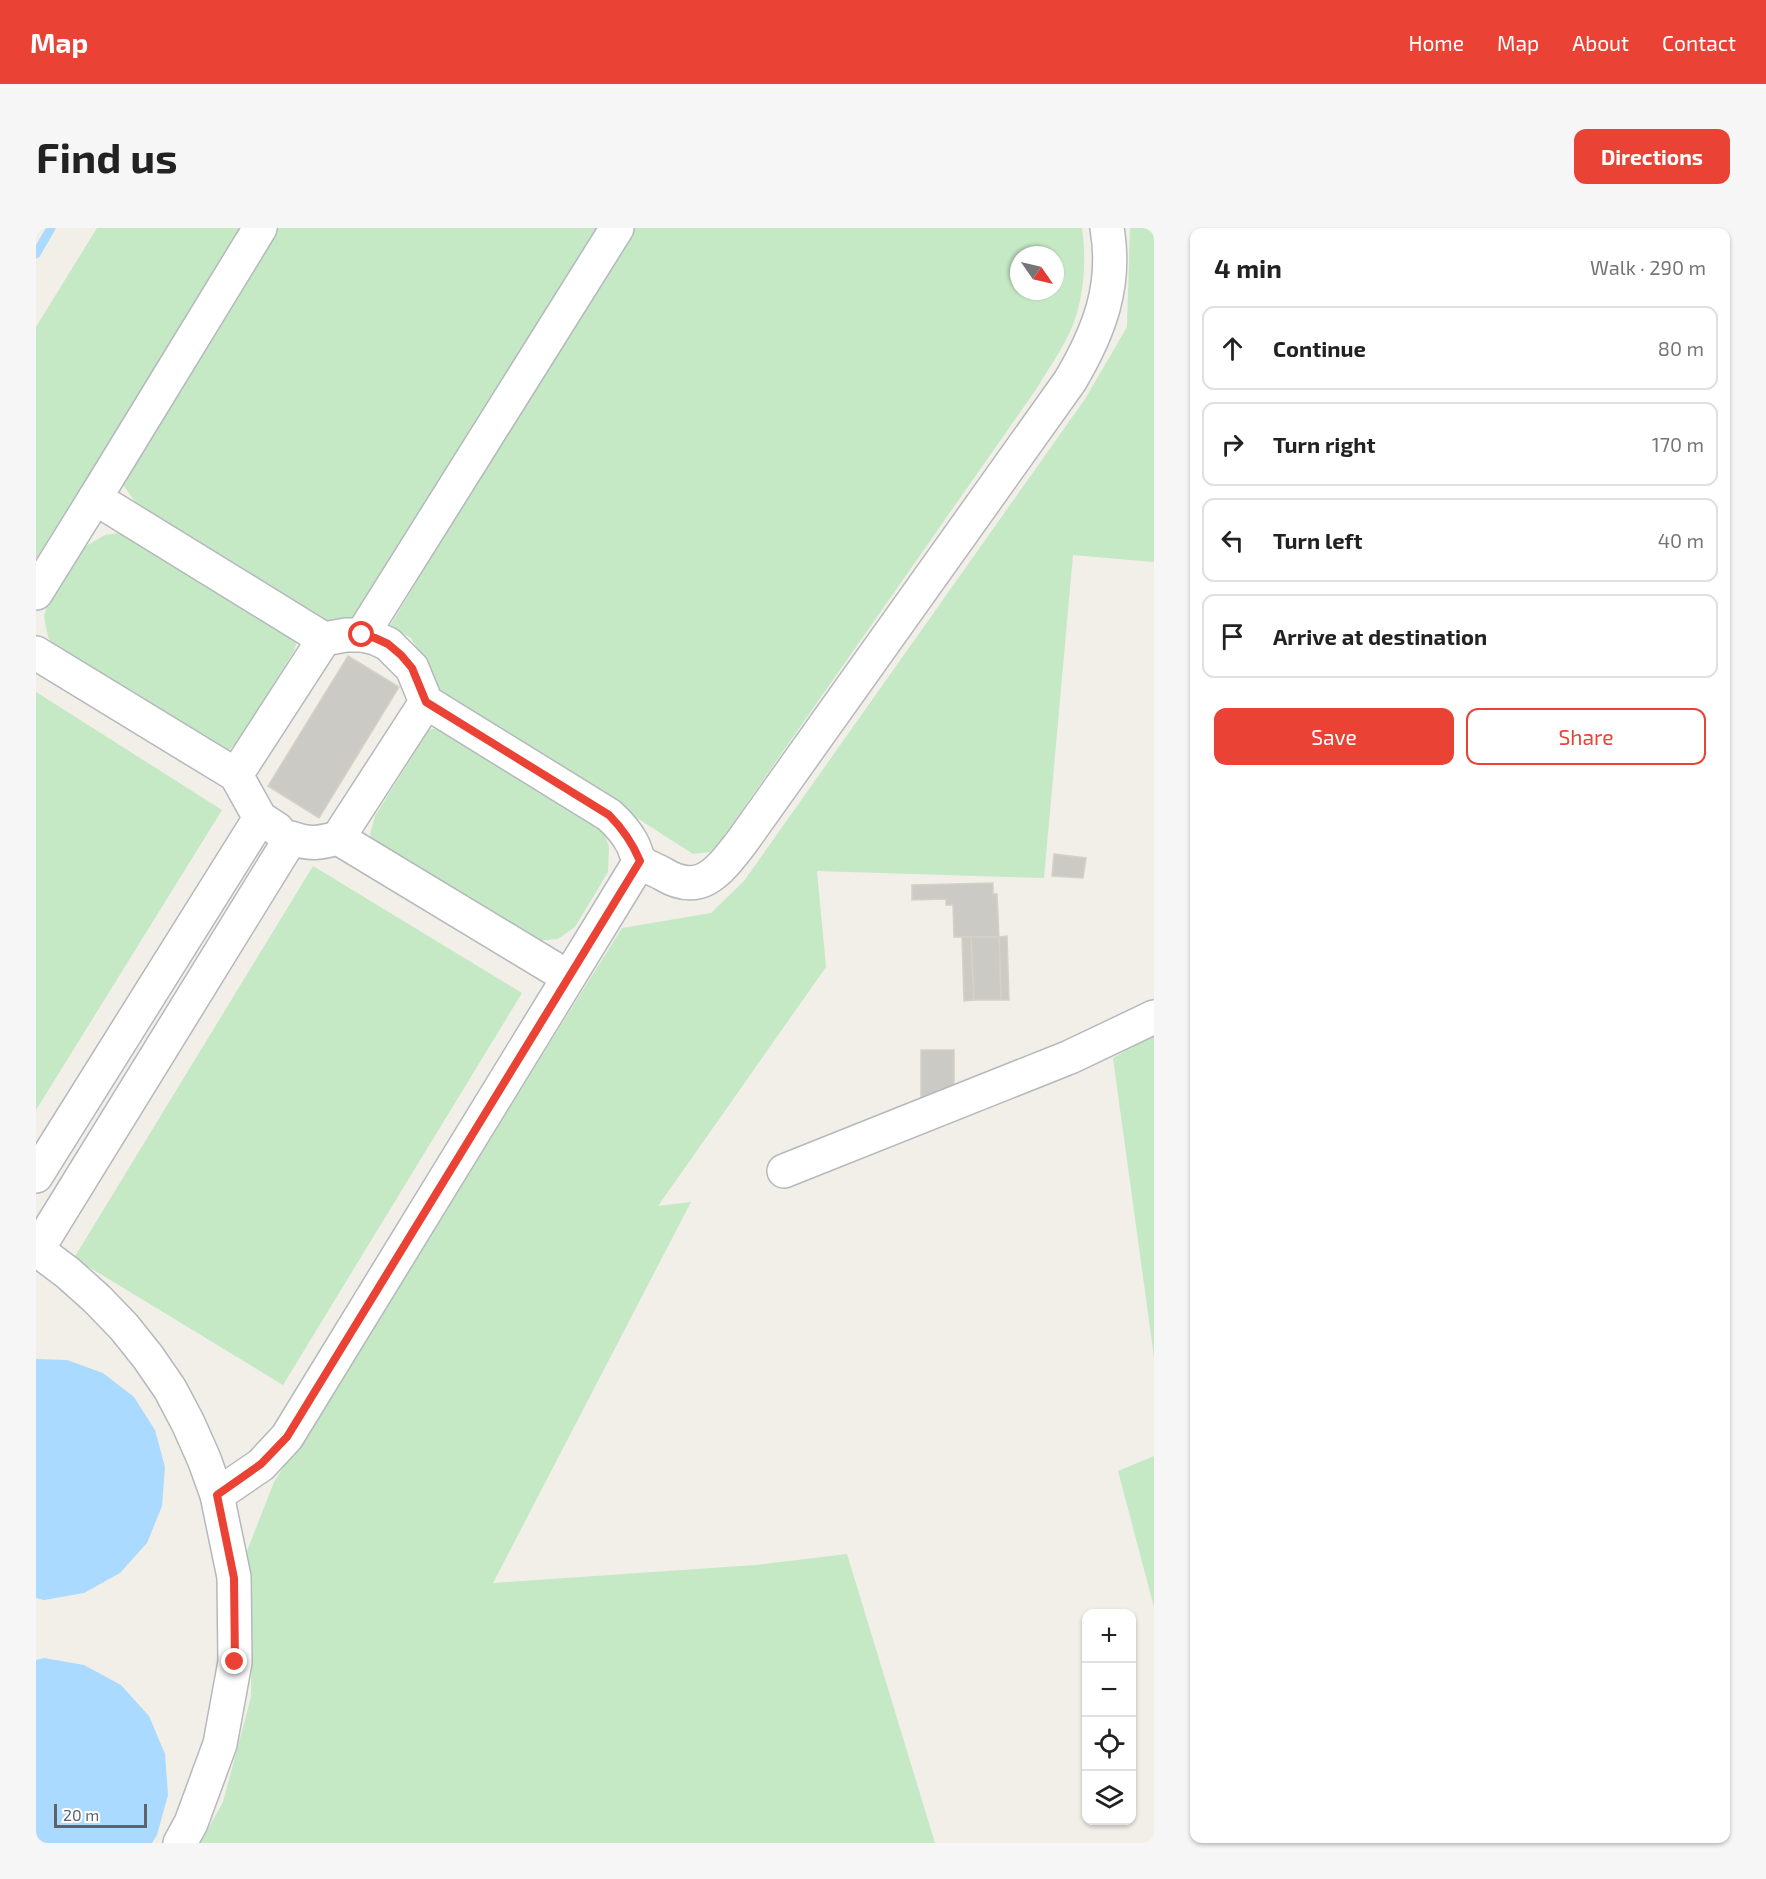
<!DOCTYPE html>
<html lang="en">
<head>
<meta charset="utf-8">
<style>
  body { margin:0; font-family:"Exo 2",sans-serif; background:#f6f6f6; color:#222 }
  .controls { position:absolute; right:18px; bottom:18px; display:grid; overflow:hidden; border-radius:12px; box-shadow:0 2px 4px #0004 }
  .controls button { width:54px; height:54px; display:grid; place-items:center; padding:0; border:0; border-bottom:2px solid #e0e0e0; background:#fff; color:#222; font:30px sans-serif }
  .compass { position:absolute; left:974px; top:18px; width:54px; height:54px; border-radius:50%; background:#fff; box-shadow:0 2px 4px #0004; rotate:124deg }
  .scale { position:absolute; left:18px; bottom:15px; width:93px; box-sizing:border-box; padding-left:6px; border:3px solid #5f6368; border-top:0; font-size:16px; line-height:21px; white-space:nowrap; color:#5f6368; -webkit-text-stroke:4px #fff; paint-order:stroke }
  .stop { position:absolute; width:18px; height:18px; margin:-14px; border:4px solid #ea4335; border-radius:50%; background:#fff }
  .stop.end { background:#ea4335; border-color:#fff; box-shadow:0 2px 6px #0008 }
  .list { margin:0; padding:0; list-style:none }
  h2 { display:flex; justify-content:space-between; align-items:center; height:78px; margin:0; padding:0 24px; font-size:26px }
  h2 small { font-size:20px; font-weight:400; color:#767676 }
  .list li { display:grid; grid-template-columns:39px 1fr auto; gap:18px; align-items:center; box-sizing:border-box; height:84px; margin:0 12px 12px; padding:0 12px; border:2px solid #e0e0e0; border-radius:12px }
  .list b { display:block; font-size:22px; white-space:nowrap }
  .list em { font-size:20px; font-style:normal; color:#767676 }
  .actions { display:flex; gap:12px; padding:18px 24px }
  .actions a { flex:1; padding:14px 0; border:2px solid #ea4335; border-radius:12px; text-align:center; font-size:21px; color:#ea4335 }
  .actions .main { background:#ea4335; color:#fff }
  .icon { flex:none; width:33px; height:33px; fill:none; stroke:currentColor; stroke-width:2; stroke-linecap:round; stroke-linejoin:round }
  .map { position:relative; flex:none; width:1118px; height:1615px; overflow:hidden; border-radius:12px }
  header { display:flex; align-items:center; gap:36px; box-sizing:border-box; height:84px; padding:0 30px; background:#ea4335; color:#fff }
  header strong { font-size:28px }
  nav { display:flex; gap:33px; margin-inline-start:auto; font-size:21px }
  .intro { display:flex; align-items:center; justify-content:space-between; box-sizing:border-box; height:144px; padding:0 36px }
  h1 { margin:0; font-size:42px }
  .button { padding:15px 27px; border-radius:12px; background:#ea4335; color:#fff; font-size:21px; font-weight:700 }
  main { display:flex; gap:36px; padding:0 36px }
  aside { flex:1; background:#fff; border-radius:12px; box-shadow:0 2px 4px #0004 }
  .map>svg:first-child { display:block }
</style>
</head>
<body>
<header>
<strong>Map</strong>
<nav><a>Home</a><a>Map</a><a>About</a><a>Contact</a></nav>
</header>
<div class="intro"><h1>Find us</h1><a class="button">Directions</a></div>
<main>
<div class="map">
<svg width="1118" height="1615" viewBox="0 0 1118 1615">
  <rect width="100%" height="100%" fill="#f1efe8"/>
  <!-- green -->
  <g fill="#c5e8c5" fill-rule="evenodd">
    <polygon points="61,0 208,0 0,331 0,99"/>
    <polygon points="240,0 567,0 328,388 306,394 284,395 103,279 88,258 91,236"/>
    <path d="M 593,0 L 1046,0 C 1051,35 1048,76 1032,108 C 1023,126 1011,143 1001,160 L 685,612 L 674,624 L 657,626 L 405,464 L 393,450 L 387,431 L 375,410 L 354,398 ZM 983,27 L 1019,27 L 1019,63 L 983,63 Z"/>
    <polygon points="1094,0 1118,0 1118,334 1037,327 1008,650 781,643 790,739 622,978 655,974 457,1355 719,1337 811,1326 899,1615 164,1615 187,1574 215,1469 216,1388 211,1323 238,1254 586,700 675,685 708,653 1049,171 1091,99"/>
    <polygon points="90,304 262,410 258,423 203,512 191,524 27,429 12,409 8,388 15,364 32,336 50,318 69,307"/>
    <polygon points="0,464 186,582 0,882"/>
    <polygon points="406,499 565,595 573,619 572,644 539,699 522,711 498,713 340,618 334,607 339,588 393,502"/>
    <polygon points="277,638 486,765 247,1157 38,1030"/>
    <polygon points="1118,807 1118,1129 1077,830"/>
    <polygon points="1118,1228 1118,1379 1082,1243"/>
  </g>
  <!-- water -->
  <g fill="#aadaff">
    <polygon points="0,1131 31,1132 67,1145 98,1169 119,1202 129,1239 126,1278 111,1315 84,1345 48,1365 8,1372 0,1370"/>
    <polygon points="8,1430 48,1437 85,1457 113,1488 129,1526 132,1567 121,1607 116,1615 0,1615 0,1432"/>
  </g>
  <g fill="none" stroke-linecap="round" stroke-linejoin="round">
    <!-- stream -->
    <polyline stroke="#aadaff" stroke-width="9" points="0,26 15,0"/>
  </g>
  <!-- building -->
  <g fill="#cccac5" stroke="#d6d1c6" stroke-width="1.5">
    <polygon points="312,428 363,459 283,590 232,558"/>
    <polygon points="1018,626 1050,630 1047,650 1016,648"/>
    <polygon points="957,655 957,666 961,666 963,709 918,709 917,677 910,677 910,671 876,672 876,657"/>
    <polygon points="971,708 973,772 965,772 963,709"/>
    <polygon points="926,709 935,709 938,772 928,773"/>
    <polygon points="935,709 963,709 965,772 938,772"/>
    <polygon points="885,822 918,822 918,862 885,874"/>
  </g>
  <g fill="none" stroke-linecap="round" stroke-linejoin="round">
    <!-- minor casing -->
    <g stroke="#b5b8bc" stroke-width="36">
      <g id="minor">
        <polyline points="59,270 224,0"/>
        <path d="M 0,365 L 59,270 L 288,411 L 310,407 L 326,407 L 339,410 L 352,416 L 376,440 L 390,474 L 573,587 C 582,595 590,604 596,615 C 599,620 600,627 603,632 C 608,638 620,642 627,646 C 665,669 683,643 705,615 L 1034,153 C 1063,104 1081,58 1071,0"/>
        <polyline points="326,407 581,0"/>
        <polyline points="0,425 200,547 224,590 241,601"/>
        <polyline points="200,547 288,411"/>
        <polyline points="302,610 390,474"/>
        <polyline points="748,943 1034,829 1118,789"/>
        <polyline points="0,948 224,590"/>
        <polyline points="0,1021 32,1045 61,1071 88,1099 112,1129 134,1161 152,1195 168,1231 181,1267 198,1349 199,1434 184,1516 155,1595 144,1615"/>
        <path d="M 1,1022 L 255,610 C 275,617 283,615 302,610 L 532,749"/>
        <polyline points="181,1267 225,1237 251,1209 604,633"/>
      </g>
    </g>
    <!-- minor -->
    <use href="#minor" stroke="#fff" stroke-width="33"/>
  </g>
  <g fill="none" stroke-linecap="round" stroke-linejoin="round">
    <!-- route -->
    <path stroke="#ea4335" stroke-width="8" d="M 199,1434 L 198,1350 L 181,1267 L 225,1236 L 251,1209 L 604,633 C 596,614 587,601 573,587 L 390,474 L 376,440 L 365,427 L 352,416 L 339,410 L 326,407"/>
  </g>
</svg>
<div class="controls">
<button>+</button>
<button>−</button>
<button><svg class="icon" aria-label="locate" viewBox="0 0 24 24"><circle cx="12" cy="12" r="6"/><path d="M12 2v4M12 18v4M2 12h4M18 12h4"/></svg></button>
<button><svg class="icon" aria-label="layers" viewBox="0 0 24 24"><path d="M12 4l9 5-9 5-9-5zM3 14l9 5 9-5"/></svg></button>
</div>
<svg class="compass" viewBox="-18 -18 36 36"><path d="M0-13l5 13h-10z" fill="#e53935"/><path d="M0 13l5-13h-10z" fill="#767676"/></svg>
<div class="scale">20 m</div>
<div class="stop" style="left:326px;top:407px"></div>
<div class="stop end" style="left:199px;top:1434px"></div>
</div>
<aside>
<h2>4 min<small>Walk · 290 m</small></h2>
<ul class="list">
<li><svg class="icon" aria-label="ahead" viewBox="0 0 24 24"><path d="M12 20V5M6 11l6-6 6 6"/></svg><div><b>Continue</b></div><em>80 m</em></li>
<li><svg class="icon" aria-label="right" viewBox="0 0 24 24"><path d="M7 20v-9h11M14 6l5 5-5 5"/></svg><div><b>Turn right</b></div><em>170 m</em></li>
<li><svg class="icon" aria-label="left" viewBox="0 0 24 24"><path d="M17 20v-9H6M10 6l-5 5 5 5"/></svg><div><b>Turn left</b></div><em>40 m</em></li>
<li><svg class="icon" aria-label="arrive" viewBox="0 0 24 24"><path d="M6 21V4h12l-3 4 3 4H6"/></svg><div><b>Arrive at destination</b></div></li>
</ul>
<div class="actions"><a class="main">Save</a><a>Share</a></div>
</aside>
</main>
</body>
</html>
